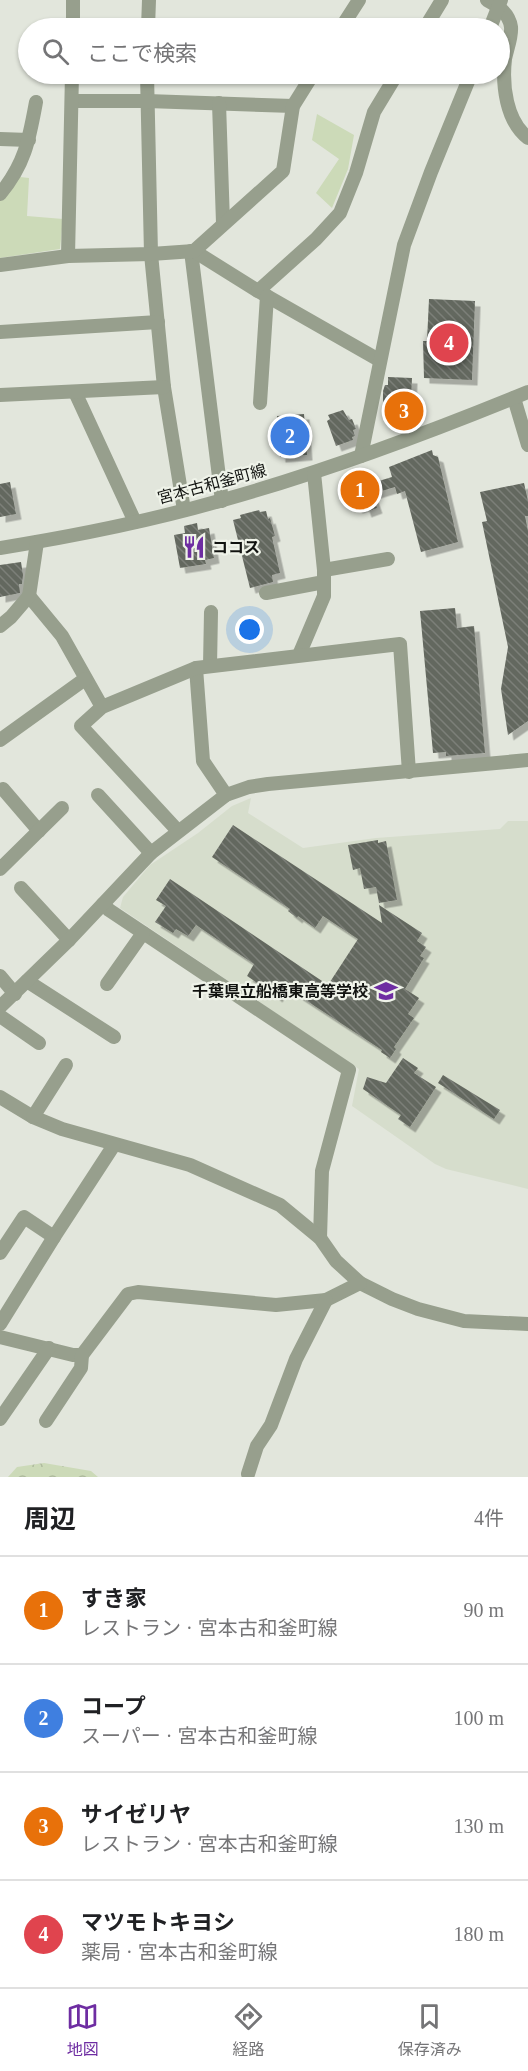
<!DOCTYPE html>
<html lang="ja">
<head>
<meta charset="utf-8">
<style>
  body { margin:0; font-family:"Times New Roman","Noto Sans JP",serif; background:#f6f6f6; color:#202124 }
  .you { position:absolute; left:250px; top:630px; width:21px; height:21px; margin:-15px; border:4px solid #fff; border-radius:50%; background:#1a73e8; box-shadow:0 0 0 9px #1a73e833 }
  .badge { display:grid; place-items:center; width:39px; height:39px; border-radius:50%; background:#6e2da2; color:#fff; font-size:20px; font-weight:700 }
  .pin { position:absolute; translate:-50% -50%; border:3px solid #fff; box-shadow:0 2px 6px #0006 }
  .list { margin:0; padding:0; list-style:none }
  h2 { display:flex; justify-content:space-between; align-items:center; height:78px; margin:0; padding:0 24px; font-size:26px }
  h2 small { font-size:20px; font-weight:400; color:#757577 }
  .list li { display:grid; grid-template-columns:39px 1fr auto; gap:18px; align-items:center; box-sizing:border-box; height:108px; padding:0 24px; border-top:2px solid #e0e0e0 }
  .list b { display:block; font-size:22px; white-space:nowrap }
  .list p { margin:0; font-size:20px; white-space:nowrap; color:#757577 }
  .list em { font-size:20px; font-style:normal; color:#757577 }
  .icon { flex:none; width:33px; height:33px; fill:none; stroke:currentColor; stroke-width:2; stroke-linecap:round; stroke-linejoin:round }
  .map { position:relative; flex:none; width:528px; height:1477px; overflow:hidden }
  .search { position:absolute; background:#fff; box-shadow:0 2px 4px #0004; left:18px; right:18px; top:18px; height:66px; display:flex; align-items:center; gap:15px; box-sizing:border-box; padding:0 21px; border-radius:33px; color:#757577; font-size:22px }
  .sheet { height:510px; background:#fff }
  nav { display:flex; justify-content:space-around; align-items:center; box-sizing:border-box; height:84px; border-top:2px solid #e0e0e0; background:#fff; font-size:16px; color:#757577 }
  nav a { display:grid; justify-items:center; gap:3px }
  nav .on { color:#6e2da2 }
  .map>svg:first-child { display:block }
</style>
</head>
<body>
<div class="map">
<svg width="528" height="1477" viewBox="0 0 528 1477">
  <defs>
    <pattern id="forest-crowns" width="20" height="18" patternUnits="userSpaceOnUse" patternTransform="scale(1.5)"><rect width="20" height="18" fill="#ccdab8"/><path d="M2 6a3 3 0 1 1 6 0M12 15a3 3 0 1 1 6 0" fill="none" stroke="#aeba9d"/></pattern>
    <pattern id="building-back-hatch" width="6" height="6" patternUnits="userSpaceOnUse" patternTransform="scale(1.5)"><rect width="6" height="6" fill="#63675e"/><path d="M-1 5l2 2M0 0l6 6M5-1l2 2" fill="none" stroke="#7c7f79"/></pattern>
    <filter id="shadow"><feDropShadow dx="5.5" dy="5.5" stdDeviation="0" flood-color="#0004"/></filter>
  </defs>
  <rect width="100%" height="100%" fill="#e2e6dc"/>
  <!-- built -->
  <polygon fill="#d6ddcc" points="251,798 248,813 303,848 376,838 500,829 508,821 528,821 528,1189 446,1169 435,1164 352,1106 359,1069 120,908 123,897 150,865 198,833 232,806"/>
  <!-- forest -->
  <polygon fill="url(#forest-crowns)" points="44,1463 91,1471 98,1477 8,1477 17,1467"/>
  <!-- green -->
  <g fill="#ccdab8">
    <polygon points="317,114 354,135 348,169 332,208 316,193 339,159 312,140"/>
    <polygon points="20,177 29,178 27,216 63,219 60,249 0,258 0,201"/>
  </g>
  <!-- building -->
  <g fill="url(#building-back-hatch)" filter="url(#shadow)">
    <polygon points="429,299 475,301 472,380 424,378 423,341 427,341"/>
    <polygon points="388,377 412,378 410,418 386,417 387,404 383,403 383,391 385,385 388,385"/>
    <polygon points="343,410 349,420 352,419 356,429 353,430 355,436 352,437 353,440 336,446 327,421 330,419 328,415"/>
    <polygon points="304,414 307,455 280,457 277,416"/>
    <polygon points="432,450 433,455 438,457 458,542 421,552 405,491 397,494 395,487 372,494 377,508 366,512 364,506 357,508 348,482 367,476 369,484 392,477 389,467"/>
    <polygon points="10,482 16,514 0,517 0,484"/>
    <polygon points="524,483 528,501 528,516 525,516 528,531 528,721 508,735 501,689 508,647 482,522 487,521 480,492"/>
    <polygon points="259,510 260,512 266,511 268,519 270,518 275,536 272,537 280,573 272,575 273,582 250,588 233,520 241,518 240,515"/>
    <polygon points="197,523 198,530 209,528 214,558 205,560 206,564 180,568 174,535 185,533 184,526"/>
    <polygon points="21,562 23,575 22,584 19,584 20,593 0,597 0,565"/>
    <polygon points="455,608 457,628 474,626 485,753 446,756 446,752 433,753 420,611"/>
    <polygon points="233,825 382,923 379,905 422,933 417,941 426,947 420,956 424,958 405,989 419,998 408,1014 414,1018 394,1047 396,1049 390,1058 381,1052 382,1050 284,986 277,997 272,993 247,976 254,964 196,925 188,936 176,929 173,933 155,922 166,906 156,900 170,879 328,985 358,939 323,916 315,928 298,916 297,918 288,911 290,909 212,857"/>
    <polygon points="378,840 378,843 386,841 397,900 379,903 376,887 364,889 360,868 353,870 348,845"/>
    <polygon points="403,1058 418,1068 414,1073 436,1087 410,1127 398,1119 401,1115 363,1089 367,1077 386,1083"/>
    <polygon points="443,1075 500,1110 494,1119 438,1083"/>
  </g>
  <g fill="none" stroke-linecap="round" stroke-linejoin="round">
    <!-- minor -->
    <g stroke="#979f8d" stroke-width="14">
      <path d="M 487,0 C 498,6 509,13 511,27 C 512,37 507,49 505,59 C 502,85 506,121 528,138"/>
      <polyline points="73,28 73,0"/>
      <polyline points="148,28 149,0"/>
      <polyline points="341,28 359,0"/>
      <polyline points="425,28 442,0"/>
      <polyline points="490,28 501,0"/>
      <polyline points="147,74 151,254 164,387 184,510"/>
      <polyline points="72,101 147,101 293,106"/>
      <polyline points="219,103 223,223"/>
      <polyline points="0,139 29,140"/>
      <path d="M 0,194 C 25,164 29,140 36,102"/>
      <polyline points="191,251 222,501"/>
      <polyline points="194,251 258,291 379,360"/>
      <polyline points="68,256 72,74"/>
      <polyline points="0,265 68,256 151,254 194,251 283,171 293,106 313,74"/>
      <polyline points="258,291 316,239 340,213 356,173 374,112 397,74"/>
      <polyline points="0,332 158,322"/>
      <polyline points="75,392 135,522"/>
      <polyline points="0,395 164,387"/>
      <polyline points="514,398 528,445"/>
      <polyline points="260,403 267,296"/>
      <polyline points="361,456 404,245 431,172 471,74"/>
      <path d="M 0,548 C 75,536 150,521 223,500 C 327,471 428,433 528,392"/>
      <polyline points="324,570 388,559"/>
      <polyline points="266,593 324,582"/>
      <polyline points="29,596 62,636 102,707"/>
      <polyline points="0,626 11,617 29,596 37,542"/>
      <polyline points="299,655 324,596 324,570 314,473"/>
      <polyline points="210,666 211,612"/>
      <polyline points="196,668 203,761 226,795"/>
      <polyline points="0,740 85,679"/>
      <polyline points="3,789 39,831"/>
      <polyline points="98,795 151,853"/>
      <polyline points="178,831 81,726 102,707 196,668 400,644 409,772"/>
      <polyline points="0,869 62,808"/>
      <polyline points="21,888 69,940"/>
      <polyline points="103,904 109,910 349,1070 322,1171 320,1238"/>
      <polyline points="0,976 15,994"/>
      <polyline points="27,981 114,1037"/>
      <polyline points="107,984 143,933"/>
      <polyline points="0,1007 69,940 151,853 226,795 249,787 268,784 528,760"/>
      <polyline points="0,1016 39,1043"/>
      <polyline points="0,1097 33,1117 62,1129 190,1165 280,1205 320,1238 336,1261 360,1283 392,1299 418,1309 464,1321 528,1324"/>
      <polyline points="33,1117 66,1065"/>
      <polyline points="0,1253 24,1217 54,1237 114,1145"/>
      <polyline points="0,1324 54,1237"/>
      <polyline points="0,1337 73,1355 82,1355 128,1294 138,1292 276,1305 326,1300 360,1283"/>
      <polyline points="0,1419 49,1348"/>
      <polyline points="46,1421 81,1368 82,1355"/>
      <polyline points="248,1474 257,1446 271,1425 296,1359 326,1300"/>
    </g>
  </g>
  <!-- icons -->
  <defs>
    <g id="restaurant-bare" transform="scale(1.8)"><path d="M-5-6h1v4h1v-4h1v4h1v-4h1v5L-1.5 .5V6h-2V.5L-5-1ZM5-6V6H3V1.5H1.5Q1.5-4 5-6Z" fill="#6e2da2" stroke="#eff3e9" stroke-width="2.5" paint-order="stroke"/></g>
    <g id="school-bare" transform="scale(1.8)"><path d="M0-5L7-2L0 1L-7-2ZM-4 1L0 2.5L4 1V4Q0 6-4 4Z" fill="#6e2da2" stroke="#eff3e9" stroke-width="2.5" paint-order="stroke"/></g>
  </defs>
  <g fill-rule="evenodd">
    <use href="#restaurant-bare" x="194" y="547"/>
    <use href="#school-bare" x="386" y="991"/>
  </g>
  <g text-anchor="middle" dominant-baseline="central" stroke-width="4.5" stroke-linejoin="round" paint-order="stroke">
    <!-- street labels -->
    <g font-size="16" fill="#111310" stroke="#eff3e9">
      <text transform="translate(212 484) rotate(-15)">宮本古和釜町線</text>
    </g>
    <!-- poi labels -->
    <g font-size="16" font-weight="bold" fill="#111310" stroke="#eff3e9" text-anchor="start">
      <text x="212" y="547">ココス</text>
      <text x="368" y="991" text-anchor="end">千葉県立船橋東高等学校</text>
    </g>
  </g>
</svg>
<div class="you"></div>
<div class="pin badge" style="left:360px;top:490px;background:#e8710a">1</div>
<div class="pin badge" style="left:290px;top:436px;background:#3f7fe0">2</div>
<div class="pin badge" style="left:404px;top:411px;background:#e8710a">3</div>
<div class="pin badge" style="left:449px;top:343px;background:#e0444e">4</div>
<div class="search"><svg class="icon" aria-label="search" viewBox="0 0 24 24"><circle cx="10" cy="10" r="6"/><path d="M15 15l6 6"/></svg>ここで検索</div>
</div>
<section class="sheet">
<h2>周辺<small>4件</small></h2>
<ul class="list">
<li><span class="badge" style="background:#e8710a">1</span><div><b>すき家</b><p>レストラン · 宮本古和釜町線</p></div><em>90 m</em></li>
<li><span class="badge" style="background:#3f7fe0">2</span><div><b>コープ</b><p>スーパー · 宮本古和釜町線</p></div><em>100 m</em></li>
<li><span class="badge" style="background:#e8710a">3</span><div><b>サイゼリヤ</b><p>レストラン · 宮本古和釜町線</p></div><em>130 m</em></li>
<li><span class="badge" style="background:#e0444e">4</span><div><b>マツモトキヨシ</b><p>薬局 · 宮本古和釜町線</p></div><em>180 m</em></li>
</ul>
</section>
<nav>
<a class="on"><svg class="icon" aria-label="map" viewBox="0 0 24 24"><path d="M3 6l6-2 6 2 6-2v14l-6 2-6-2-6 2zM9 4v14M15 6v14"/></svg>地図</a>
<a><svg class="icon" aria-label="directions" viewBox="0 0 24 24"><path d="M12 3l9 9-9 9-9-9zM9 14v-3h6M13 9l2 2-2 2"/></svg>経路</a>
<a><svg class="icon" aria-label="saved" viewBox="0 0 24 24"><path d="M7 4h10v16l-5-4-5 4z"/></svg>保存済み</a>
</nav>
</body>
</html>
